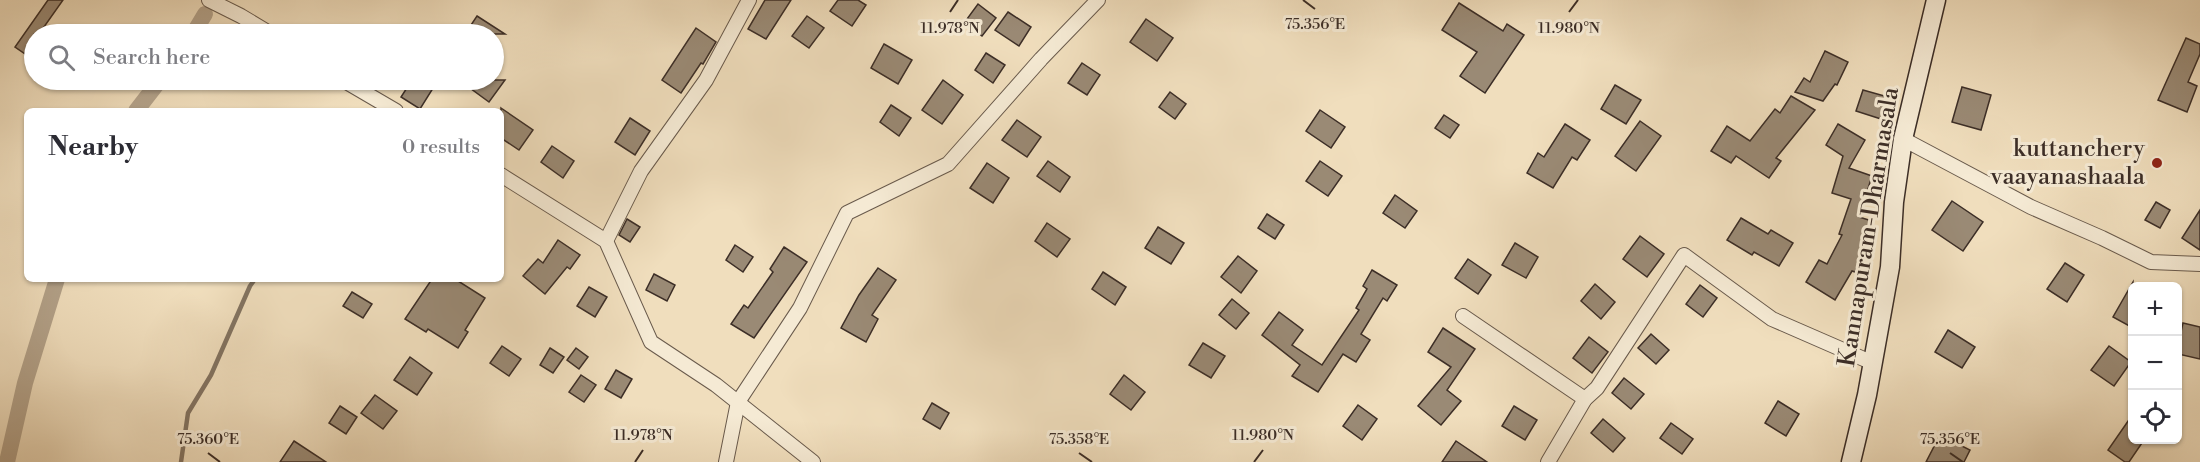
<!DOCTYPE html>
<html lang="en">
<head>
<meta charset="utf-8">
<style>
  body { margin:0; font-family:"Libre Bodoni",serif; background:#f2f2f3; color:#2b2b33 }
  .controls { position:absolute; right:18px; bottom:18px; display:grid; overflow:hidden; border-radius:9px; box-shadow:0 2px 4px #0004 }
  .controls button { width:54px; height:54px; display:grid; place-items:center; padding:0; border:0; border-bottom:2px solid #e1e1e2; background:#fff; color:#2b2b33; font:30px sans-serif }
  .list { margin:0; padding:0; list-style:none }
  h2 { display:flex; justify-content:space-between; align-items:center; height:78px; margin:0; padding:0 24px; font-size:26px }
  h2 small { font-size:20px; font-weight:400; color:#7c7c81 }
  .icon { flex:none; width:33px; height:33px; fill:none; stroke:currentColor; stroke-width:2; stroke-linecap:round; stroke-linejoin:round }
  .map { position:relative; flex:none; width:2200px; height:462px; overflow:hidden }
  .search { position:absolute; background:#fff; box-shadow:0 2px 4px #0004; left:24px; top:24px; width:480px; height:66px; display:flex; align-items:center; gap:15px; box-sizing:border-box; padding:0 21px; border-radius:33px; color:#7c7c81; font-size:22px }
  .panel { position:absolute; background:#fff; box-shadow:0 2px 4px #0004; left:24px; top:108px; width:480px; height:174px; border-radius:9px }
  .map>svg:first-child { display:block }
</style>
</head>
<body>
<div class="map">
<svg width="2200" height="462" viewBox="0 0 2200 462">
  <rect width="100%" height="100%" fill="#f0debd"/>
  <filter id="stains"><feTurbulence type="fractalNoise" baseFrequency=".00333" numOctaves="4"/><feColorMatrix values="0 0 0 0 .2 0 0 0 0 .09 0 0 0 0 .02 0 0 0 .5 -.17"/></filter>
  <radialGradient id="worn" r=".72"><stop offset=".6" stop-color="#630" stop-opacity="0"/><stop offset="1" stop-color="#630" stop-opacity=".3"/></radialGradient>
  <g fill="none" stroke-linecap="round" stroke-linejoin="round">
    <!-- stream -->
    <polyline stroke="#837462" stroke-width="4.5" points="181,462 188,413 211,375 250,286 255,279"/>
    <!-- canal -->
    <g stroke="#b3a28a" stroke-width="16">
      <polyline points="193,34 205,14"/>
      <polyline points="136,111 160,80"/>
      <polyline points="7,462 25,383 57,279"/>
    </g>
  </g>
  <!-- building -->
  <g fill="#9a8a75" stroke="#3c2e27" stroke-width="1.5">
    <polygon points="48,0 63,0 39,34 34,34 34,60 15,47"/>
    <polygon points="765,0 791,0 766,39 748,29"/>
    <polygon points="838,0 858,0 866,5 852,26 830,11"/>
    <polygon points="1459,3 1503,31 1507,24 1524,35 1485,93 1460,76 1477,52 1442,30"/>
    <polygon points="978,4 996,18 982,36 964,23"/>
    <polygon points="1008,12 1031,27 1019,46 995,30"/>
    <polygon points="477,16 505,34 465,34"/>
    <polygon points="807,16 824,28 809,48 792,36"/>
    <polygon points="1146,19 1173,38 1157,61 1130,42"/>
    <polygon points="696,28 716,42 703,64 701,63 681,93 662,80"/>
    <polygon points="2186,38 2200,44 2200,54 2188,82 2197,86 2187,112 2158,100"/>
    <polygon points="884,44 912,60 898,84 871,68"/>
    <polygon points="1825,51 1848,62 1837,85 1835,84 1823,101 1795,92 1804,78 1810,82"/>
    <polygon points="986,53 1005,65 993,83 975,70"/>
    <polygon points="1082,63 1100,75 1087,95 1068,83"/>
    <polygon points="412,80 427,80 435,85 420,109 401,97"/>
    <polygon points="476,80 505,80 489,102 470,88"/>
    <polygon points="943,80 963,95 942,124 922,110"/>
    <polygon points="1615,85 1641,100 1626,124 1601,109"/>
    <polygon points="1962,87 1991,95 1981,130 1952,122"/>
    <polygon points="1863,90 1888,97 1881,119 1856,111"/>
    <polygon points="1170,92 1186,104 1175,119 1159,107"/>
    <polygon points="1791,96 1815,110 1776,158 1781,161 1769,178 1736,156 1731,163 1711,151 1727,126 1750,141 1775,109 1780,113"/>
    <polygon points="891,105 911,118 899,136 880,122"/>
    <polygon points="501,108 533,130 519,150 501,138"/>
    <polygon points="1320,110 1345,127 1331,148 1306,131"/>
    <polygon points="1444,115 1459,125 1450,138 1435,128"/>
    <polygon points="630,118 650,131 635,155 615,142"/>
    <polygon points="1017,120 1041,137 1027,157 1002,140"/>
    <polygon points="1640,121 1661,136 1636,171 1615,156"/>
    <polygon points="1565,124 1590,140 1577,160 1572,157 1553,188 1527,173 1538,153 1544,157"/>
    <polygon points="1838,124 1865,140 1849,168 1872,176 1859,217 1872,221 1861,252 1863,254 1855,272 1852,271 1835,300 1806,282 1819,260 1827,264 1842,235 1839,234 1851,199 1832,193 1843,156 1826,145"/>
    <polygon points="552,146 574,161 563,178 541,162"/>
    <polygon points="1048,161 1070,177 1060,192 1037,176"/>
    <polygon points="1320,161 1342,176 1328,196 1306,181"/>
    <polygon points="987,163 1009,178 993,203 970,188"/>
    <polygon points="1395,195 1417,211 1405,228 1383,213"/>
    <polygon points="1952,201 1983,222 1963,251 1932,230"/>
    <polygon points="2156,202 2170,210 2160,228 2145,220"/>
    <polygon points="2200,210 2200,250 2182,238"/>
    <polygon points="1267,214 1284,225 1275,239 1258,228"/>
    <polygon points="1741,218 1768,234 1771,230 1793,243 1779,266 1754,252 1752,255 1727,240"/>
    <polygon points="627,219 640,227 630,242 619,235"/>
    <polygon points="1047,223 1070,239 1057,257 1035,241"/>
    <polygon points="1158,227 1184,243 1171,264 1145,248"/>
    <polygon points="1640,236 1664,254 1647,277 1623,259"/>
    <polygon points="558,240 580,255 570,269 567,267 545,294 523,276 538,259 543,263"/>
    <polygon points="1515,243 1538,257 1526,278 1502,265"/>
    <polygon points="735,245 753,257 743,272 726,260"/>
    <polygon points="784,247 807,262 754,338 731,324 744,305 748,308 773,272 770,269"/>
    <polygon points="1238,256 1257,271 1241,293 1221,277"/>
    <polygon points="1468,259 1491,275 1478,294 1455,278"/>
    <polygon points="2065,263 2084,275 2067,302 2047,289"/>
    <polygon points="878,268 896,280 872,315 878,319 866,342 841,328 859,295"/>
    <polygon points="1372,270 1397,285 1387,301 1383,298 1361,334 1370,340 1356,362 1343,354 1318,392 1292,376 1300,365 1262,335 1279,312 1303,330 1292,345 1322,365 1359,310 1356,308 1367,289 1363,286"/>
    <polygon points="1103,272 1126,287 1115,305 1092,289"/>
    <polygon points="654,274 675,285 667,301 646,290"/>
    <polygon points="432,279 455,279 485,298 465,330 468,332 458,348 428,329 426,332 405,319"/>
    <polygon points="2133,282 2133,328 2113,317"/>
    <polygon points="1595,284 1615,302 1601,319 1581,301"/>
    <polygon points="1700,285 1717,298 1703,317 1686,304"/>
    <polygon points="589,287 607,297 595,317 577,306"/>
    <polygon points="352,292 372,304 363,318 343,306"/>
    <polygon points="1232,299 1249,313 1236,329 1219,315"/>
    <polygon points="2183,323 2200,327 2200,359 2178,354 2178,345"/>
    <polygon points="1443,328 1475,349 1447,390 1461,401 1441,425 1418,406 1451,367 1428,352"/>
    <polygon points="1948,330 1975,347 1962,368 1935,352"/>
    <polygon points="1651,334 1669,350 1656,364 1638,348"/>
    <polygon points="1589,337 1608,352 1592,373 1573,358"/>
    <polygon points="1203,343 1225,356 1211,378 1189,365"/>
    <polygon points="502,346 521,359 509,376 490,363"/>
    <polygon points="2109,346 2131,362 2114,386 2091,370"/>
    <polygon points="550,348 564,357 553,373 540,365"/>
    <polygon points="576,348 588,357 579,369 567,360"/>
    <polygon points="410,357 432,373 417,395 394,380"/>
    <polygon points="616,370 632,379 621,398 605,389"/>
    <polygon points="581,375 596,385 584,402 569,392"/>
    <polygon points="1124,375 1145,392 1131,410 1110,394"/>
    <polygon points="1624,378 1644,394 1631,409 1612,393"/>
    <polygon points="375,395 397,411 383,429 361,413"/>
    <polygon points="1778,401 1799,414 1786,436 1765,423"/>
    <polygon points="932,403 949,413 940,429 923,419"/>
    <polygon points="1358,405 1377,419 1362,440 1343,426"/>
    <polygon points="340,406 357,417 346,434 329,423"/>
    <polygon points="1514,406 1537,420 1525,440 1502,426"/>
    <polygon points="2133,414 2133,440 2144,440 2129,462 2125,462 2108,450"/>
    <polygon points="1603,419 1625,438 1613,452 1591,433"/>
    <polygon points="1671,423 1693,439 1682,454 1660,438"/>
    <polygon points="1940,435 1970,450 1964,462 1926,462"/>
    <polygon points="294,441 326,462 280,462"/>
    <polygon points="1456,441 1487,462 1442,462"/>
  </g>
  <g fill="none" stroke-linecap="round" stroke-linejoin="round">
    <!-- street casing -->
    <g stroke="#695a4c" stroke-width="16">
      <g id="street">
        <polyline points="209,0 241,16 271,34"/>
        <polyline points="343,80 396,111"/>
        <polyline points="1903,139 2031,207 2102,238 2151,262 2200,264"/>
        <polyline points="501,175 606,241 651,342 716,385 813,462"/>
        <polyline points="606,241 641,171 706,80 749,0"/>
        <polyline points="1463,316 1585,399"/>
        <polyline points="726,462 738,402 800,308 847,213 948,164 1041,59 1098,0"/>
        <polyline points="1548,462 1585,399 1597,388 1684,255 1772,319 1873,363"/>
      </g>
    </g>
    <!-- secondary casing -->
    <g stroke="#3c2e27" stroke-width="21">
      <polyline id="secondary" points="1851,462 1867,395 1890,267 1894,202 1903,139 1936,0"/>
    </g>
    <!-- street -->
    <use href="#street" stroke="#f5ead4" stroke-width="14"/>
    <!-- secondary -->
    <use href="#secondary" stroke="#f5ead4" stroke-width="18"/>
  </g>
  <!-- ticks -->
  <path fill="none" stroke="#3c2e27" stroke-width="2" d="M 1303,0 L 1315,9M 950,12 L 958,0M 1569,12 L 1578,0M 208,453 L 220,462M 1079,453 L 1092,462M 1950,453 L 1963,462M 635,462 L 643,450M 1254,462 L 1263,450"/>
  <!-- markers -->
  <circle fill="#8f2418" stroke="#f5ead4" stroke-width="2" cx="2157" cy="163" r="6"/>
  <g text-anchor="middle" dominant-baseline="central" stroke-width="6" stroke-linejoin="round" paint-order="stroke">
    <!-- poi labels -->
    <g font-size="24" fill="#3c2e27" stroke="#f5ead4" text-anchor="end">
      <text x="2145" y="149">kuttanchery<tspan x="2145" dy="28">vaayanashaala</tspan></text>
    </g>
    <!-- street labels -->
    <g font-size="24" fill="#3c2e27" stroke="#f5ead4">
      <text transform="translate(1869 227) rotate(-81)">Kannapuram-Dharmasala</text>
    </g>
  </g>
  <g font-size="15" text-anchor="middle" fill="#3c2e27" stroke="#f5ead4" stroke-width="6" stroke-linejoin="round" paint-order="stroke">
    <text x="1315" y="29">75.356°E</text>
    <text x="950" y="33">11.978°N</text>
    <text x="1569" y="33">11.980°N</text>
    <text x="643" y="440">11.978°N</text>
    <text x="1263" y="440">11.980°N</text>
    <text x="208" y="444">75.360°E</text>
    <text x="1079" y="444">75.358°E</text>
    <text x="1950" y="444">75.356°E</text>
  </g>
  <rect width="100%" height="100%" filter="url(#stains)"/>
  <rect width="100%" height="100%" fill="url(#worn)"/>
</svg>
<div class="controls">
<button>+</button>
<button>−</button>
<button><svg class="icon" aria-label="locate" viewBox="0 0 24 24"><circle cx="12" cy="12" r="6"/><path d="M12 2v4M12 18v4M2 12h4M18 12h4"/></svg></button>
</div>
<div class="search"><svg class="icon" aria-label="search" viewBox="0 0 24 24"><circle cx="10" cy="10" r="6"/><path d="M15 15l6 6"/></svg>Search here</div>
<section class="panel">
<h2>Nearby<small>0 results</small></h2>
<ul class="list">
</ul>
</section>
</div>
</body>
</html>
